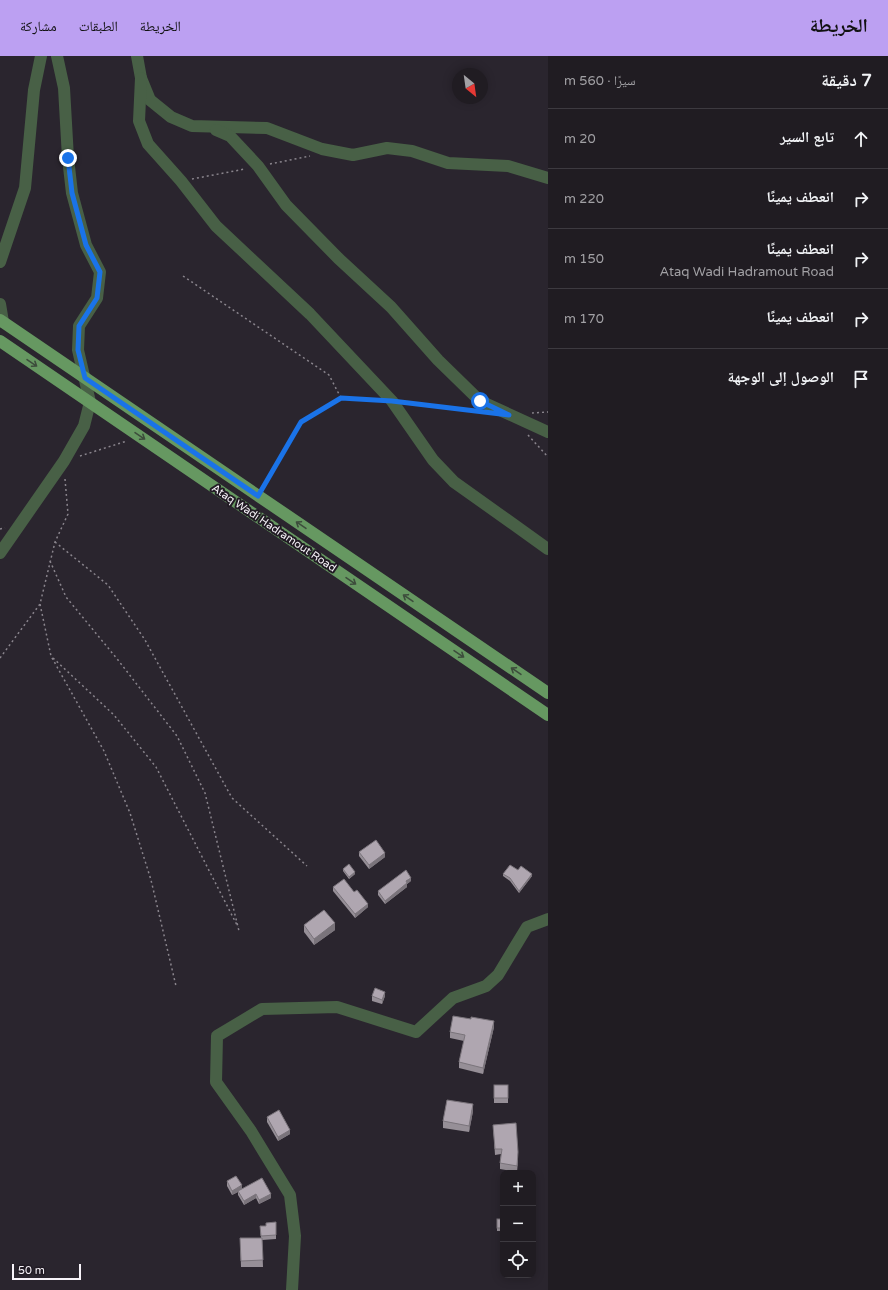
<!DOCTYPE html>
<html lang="ar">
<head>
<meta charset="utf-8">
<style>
  body { margin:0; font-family:"Varela Round","Noto Naskh Arabic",sans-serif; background:#2d292f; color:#f1f3f6; direction:rtl }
  .controls { position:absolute; right:12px; bottom:12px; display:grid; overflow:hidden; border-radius:8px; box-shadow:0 2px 10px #0003 }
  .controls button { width:36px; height:36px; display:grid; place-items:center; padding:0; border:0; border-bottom:1px solid #3d3a40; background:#201c22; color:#f1f3f6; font:20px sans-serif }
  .compass { position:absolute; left:452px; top:12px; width:36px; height:36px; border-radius:50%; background:#201c22; box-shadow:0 2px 10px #0003; rotate:151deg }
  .scale { position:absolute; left:12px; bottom:10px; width:69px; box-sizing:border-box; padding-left:4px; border:2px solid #f7f3f9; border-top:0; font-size:11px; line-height:14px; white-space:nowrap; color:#f7f3f9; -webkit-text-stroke:3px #211b24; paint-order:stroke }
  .stop { position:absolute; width:12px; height:12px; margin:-9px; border:3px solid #1a73e8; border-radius:50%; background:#fff }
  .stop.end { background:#1a73e8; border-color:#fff; box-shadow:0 1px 4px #0008 }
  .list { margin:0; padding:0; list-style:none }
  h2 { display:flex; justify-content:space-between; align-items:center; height:52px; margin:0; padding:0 16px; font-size:17px }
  h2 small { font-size:13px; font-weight:400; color:#a2a1a5 }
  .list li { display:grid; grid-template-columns:26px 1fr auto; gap:12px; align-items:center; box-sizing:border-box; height:60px; padding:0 16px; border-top:1px solid #3d3a40 }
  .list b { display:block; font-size:15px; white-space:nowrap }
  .list p { margin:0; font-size:13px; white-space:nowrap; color:#a2a1a5 }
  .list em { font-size:13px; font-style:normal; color:#a2a1a5 }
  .icon { flex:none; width:22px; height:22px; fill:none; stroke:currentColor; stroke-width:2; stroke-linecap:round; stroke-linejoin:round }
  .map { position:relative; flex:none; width:548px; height:1234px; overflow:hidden; direction:ltr }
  header { display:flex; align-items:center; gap:24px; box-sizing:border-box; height:56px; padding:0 20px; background:#bca0f2; color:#111 }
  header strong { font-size:19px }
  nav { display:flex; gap:22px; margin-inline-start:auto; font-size:14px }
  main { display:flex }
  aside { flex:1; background:#201c22 }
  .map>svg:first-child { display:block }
</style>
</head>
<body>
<header>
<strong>الخريطة</strong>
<nav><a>الخريطة</a><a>الطبقات</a><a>مشاركة</a></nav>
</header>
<main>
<aside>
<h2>7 دقيقة<small>سيرًا · 560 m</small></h2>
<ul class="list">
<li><svg class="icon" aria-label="ahead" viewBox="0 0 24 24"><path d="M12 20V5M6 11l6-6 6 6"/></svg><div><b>تابع السير</b></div><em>20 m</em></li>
<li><svg class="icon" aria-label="right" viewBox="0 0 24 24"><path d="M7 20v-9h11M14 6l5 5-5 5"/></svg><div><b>انعطف يمينًا</b></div><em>220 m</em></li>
<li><svg class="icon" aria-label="right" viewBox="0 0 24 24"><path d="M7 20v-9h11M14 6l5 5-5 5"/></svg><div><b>انعطف يمينًا</b><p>Ataq Wadi Hadramout Road</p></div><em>150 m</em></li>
<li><svg class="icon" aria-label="right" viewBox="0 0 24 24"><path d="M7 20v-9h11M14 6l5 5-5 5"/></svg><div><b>انعطف يمينًا</b></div><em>170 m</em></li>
<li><svg class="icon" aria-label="arrive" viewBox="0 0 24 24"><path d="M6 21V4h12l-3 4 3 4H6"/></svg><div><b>الوصول إلى الوجهة</b></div></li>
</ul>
</aside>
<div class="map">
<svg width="548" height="1234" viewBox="0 0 548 1234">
  <rect width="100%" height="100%" fill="#2a252e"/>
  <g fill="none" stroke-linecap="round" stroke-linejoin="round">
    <!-- path -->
    <g stroke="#8a858d" stroke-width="1.5" stroke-dasharray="2 3" stroke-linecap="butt">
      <polyline points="270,108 310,100"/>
      <polyline points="192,123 245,113"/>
      <polyline points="183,220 329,319 341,342"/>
      <polyline points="407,347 474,355"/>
      <polyline points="532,357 548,356"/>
      <polyline points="528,379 548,401"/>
      <polyline points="80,400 127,385"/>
      <polyline points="65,423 68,458 55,486 40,548 51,600 104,695 130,757 151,824 176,930"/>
      <polyline points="263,431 301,366 341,342 377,344"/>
      <polyline points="0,473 5,472"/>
      <polyline points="55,486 108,529 145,584 232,742 307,810"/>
      <polyline points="50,505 66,541 118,604 177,680 205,737 239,875"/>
      <polyline points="0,602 40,548"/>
      <polyline points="53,602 114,659 156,711 238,871"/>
    </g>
    <!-- minor -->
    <g stroke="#486046" stroke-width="12">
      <polyline points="137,0 141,22 150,44 171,61 192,70 267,72 322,93 353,99 387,92 412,95 448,107 508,110 548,122"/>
      <polyline points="141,22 139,65 148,88 181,125 216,170 310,258 392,345 433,404 454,426 548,493"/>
      <polyline points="216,74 230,80 258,110 286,149 338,202 391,251 438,304 480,345 548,376"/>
      <polyline points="0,206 25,132 34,34 41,0"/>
      <polyline points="0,248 3,266"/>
      <polyline points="0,497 64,405 84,370 90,346 78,294 79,270 97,242 100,216 86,189 72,137 68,102 64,32 57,0"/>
      <polyline points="292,1234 295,1180 290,1139 251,1075 216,1026 217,980 262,953 337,951 416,976 453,942 486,930 498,919 527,871 548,863"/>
    </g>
    <!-- major -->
    <g stroke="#669861" stroke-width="12">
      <polyline points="0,264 548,637"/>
      <polyline points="0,285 548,659"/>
    </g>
  </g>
  <!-- wall -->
  <g fill="#968f97">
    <polygon points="359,796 385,801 369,813 359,800"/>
    <polygon points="343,813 355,818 349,823 343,815"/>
    <polygon points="518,814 532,820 519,837 510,825 503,820 503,818"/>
    <polygon points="411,825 407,828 407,831 385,848 378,839 378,835"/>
    <polygon points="333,831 354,836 368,851 355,862 333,835"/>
    <polygon points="304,869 335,874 314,889 304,876"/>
    <polygon points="372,940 385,940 382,948 372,945"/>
    <polygon points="494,971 483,1018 459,1012 459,1006 464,985 450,982 450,976"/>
    <rect x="494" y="1029" width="14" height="18"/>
    <polygon points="473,1055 469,1076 443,1072 443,1065"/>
    <polygon points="267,1061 290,1078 278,1085 267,1066"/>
    <polygon points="493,1069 518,1101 517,1116 500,1113 500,1107 501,1098 495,1099"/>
    <polygon points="227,1125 242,1133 271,1142 259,1148 256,1142 244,1149 238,1139 238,1136 232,1139 227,1130"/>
    <rect x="497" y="1163" width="6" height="12"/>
    <polygon points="276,1166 276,1183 262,1184 263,1211 241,1211 240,1182 261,1182 260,1170 266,1170"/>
  </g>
  <!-- shaded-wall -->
  <g fill="#7a747b">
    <polygon points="385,797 385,801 369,813 369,809"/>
    <polygon points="355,816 355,818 349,823 349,821"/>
    <polygon points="532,818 532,820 519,837 519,835"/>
    <polygon points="411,822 411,825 407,828 407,831 385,848 385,845 406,825"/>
    <polygon points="368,848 368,851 355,862 355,858"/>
    <polygon points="335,867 335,874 314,889 314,883"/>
    <polygon points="385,936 385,940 382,948 382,944"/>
    <polygon points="494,965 494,971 483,1018 483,1012"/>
    <polygon points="473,1048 473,1055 469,1076 469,1070"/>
    <polygon points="290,1074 290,1078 278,1085 278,1081"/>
    <polygon points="518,1096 518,1101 517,1116 517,1110"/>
    <polygon points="242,1129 242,1134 232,1139 232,1135"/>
    <polygon points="256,1138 256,1142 244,1149 244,1145"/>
    <polygon points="271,1138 271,1142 259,1148 259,1144"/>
  </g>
  <!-- building -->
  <g fill="#afa6b0" stroke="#7a747b">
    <polygon points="376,784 385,797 369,809 359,796"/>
    <polygon points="349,808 355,816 349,821 343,813"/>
    <polygon points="510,809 518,814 521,810 532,818 519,835 510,822 503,818"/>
    <polygon points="406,814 411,822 406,825 407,827 385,845 378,835"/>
    <polygon points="344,823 354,836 357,834 368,848 355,858 333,831"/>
    <polygon points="324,854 335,867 314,883 304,869"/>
    <polygon points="375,932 385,936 382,944 372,940"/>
    <polygon points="453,960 471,963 471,961 494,965 483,1012 459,1006 465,979 450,976"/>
    <rect x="494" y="1029" width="14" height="13"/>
    <polygon points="447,1044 473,1048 469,1070 443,1065"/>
    <polygon points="279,1054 290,1074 278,1081 267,1061"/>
    <polygon points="516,1067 518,1096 517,1110 500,1107 502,1093 495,1093 493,1069"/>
    <polygon points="236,1120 242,1129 232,1135 227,1125"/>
    <polygon points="262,1122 271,1138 259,1144 256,1138 244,1145 238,1135"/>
    <rect x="497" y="1163" width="6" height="9"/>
    <polygon points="276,1166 276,1179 261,1180 260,1170 266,1170 266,1167"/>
    <polygon points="240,1182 262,1182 263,1204 241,1205"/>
  </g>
  <!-- one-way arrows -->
  <defs><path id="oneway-shaft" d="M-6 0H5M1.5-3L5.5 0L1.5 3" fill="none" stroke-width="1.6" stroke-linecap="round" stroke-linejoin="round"/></defs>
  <g stroke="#3d4d3c">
    <use href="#oneway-shaft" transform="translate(32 307) rotate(34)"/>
    <use href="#oneway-shaft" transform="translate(140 380) rotate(34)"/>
    <use href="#oneway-shaft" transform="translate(301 469) rotate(-146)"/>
    <use href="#oneway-shaft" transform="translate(351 525) rotate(34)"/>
    <use href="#oneway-shaft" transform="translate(408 542) rotate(-146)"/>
    <use href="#oneway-shaft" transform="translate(459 598) rotate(34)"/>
    <use href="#oneway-shaft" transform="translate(516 615) rotate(-146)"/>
  </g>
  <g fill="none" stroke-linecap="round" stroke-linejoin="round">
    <!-- route -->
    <polyline stroke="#1a73e8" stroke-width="5" points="68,102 72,137 86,189 100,216 97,242 79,270 78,294 85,322 258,440 301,366 341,342 392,345 509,359 480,345"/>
  </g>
  <g text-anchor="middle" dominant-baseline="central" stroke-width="4" stroke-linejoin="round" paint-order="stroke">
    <!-- street labels -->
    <g font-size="11" fill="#f7f3f9" stroke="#211b24">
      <text transform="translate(274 472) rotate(34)">Ataq Wadi Hadramout Road</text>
    </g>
  </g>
</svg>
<div class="controls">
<button>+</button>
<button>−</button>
<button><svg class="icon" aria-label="locate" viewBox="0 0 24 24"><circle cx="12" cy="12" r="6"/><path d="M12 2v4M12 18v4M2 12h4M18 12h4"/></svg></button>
</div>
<svg class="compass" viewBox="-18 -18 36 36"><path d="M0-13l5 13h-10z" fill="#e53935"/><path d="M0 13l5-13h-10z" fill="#a2a1a5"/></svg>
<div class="scale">50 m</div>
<div class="stop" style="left:480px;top:345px"></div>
<div class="stop end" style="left:68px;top:102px"></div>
</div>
</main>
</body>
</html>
